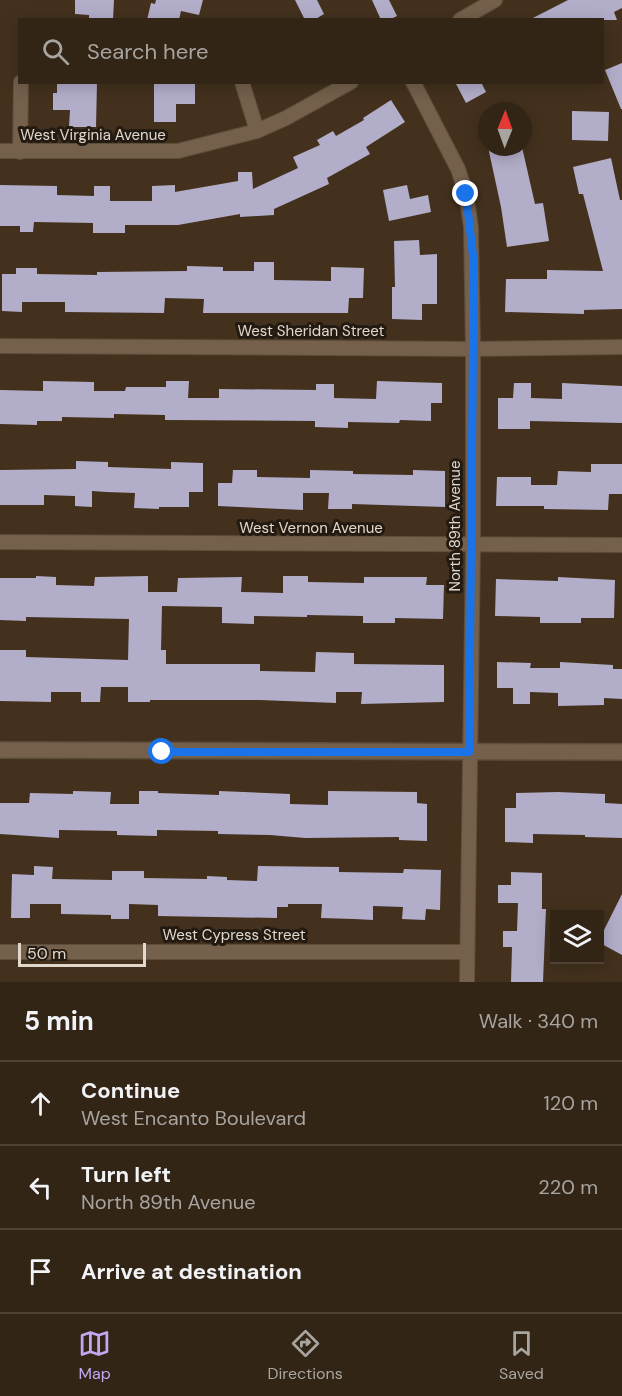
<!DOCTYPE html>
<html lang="en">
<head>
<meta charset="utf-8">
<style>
  body { margin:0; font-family:"DM Sans",sans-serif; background:#3a2d1f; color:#f1f3f6 }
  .controls { position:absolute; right:18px; bottom:18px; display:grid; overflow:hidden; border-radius:0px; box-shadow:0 3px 15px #0003 }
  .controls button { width:54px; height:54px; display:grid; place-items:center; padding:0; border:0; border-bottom:2px solid #4d4235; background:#322516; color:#f1f3f6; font:30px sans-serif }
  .compass { position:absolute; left:478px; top:102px; width:54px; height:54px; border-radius:50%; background:#322516; box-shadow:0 3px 15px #0003; rotate:1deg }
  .scale { position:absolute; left:18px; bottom:15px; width:128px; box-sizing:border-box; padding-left:6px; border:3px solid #e2d7cb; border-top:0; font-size:16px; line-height:21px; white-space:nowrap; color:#e2d7cb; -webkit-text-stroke:4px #231b12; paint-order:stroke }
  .stop { position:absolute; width:18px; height:18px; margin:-14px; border:4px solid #1a73e8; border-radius:50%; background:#fff }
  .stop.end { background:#1a73e8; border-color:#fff; box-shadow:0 2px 6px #0008 }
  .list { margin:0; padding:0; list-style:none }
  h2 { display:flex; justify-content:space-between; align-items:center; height:78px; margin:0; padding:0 24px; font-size:26px }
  h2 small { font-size:20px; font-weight:400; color:#a8a5a1 }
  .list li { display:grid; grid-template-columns:39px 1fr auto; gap:18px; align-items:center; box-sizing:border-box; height:84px; padding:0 24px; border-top:2px solid #4d4235 }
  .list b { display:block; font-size:22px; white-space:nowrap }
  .list p { margin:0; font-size:20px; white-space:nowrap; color:#a8a5a1 }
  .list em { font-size:20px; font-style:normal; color:#a8a5a1 }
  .icon { flex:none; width:33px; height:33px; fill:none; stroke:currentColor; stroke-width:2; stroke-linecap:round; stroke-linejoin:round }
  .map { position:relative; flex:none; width:622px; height:982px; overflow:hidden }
  .search { position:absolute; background:#322516; box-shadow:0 3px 15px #0003; left:18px; right:18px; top:18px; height:66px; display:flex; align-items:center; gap:15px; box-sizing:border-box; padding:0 21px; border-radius:0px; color:#a8a5a1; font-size:22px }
  .sheet { height:330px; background:#322516 }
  nav { display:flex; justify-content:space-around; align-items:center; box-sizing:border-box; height:84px; border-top:2px solid #4d4235; background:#322516; font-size:16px; color:#a8a5a1 }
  nav a { display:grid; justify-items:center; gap:3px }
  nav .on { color:#c2a8f3 }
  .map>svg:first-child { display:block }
</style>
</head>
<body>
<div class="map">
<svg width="622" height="982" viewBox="0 0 622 982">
  <rect width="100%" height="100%" fill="#43311d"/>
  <!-- building -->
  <g fill="#b2adc9">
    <polygon points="75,0 114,0 113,20 89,20 89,15 75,14"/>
    <polygon points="156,0 203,0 199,15 181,11 179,20 147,20 151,3 155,4"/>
    <polygon points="295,0 317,0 324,14 314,20 305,20"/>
    <polygon points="372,0 389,0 397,16 389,20 381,20"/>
    <polygon points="568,0 622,0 622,8 614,12 617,20 529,20"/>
    <polygon points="622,63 622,109 621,109 605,70"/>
    <polygon points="57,82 97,82 96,127 69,127 70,110 53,110 53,93 57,93"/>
    <polygon points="154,82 195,82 195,104 176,104 176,122 154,122"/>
    <polygon points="455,82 481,82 486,92 466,103"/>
    <polygon points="391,100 405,122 366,147 370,154 327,178 329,184 274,209 274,215 240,217 240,214 178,225 125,225 125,233 93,233 93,223 34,222 33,232 20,232 20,226 0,226 0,185 57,186 57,195 94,196 94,186 110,186 110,201 152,201 152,186 175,185 175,192 238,181 238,172 252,172 253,189 298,168 293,157 320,145 317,140 333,131 336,136 364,120 363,118"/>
    <polygon points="572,111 609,112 608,141 572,140"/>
    <polygon points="488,147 522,147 535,204 543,203 549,241 507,247 501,207"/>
    <polygon points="611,158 620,200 622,200 622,309 584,310 584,314 505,312 506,279 547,279 547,270 603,271 583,194 579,194 573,167"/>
    <polygon points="407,185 410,199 428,195 431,212 389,221 383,190"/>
    <polygon points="419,240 420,255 437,254 437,304 422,304 422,320 392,319 392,287 395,287 394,241"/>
    <polygon points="254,262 274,262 274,280 331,281 331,267 364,268 363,298 349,298 348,313 203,313 204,299 165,298 164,313 65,312 65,302 22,302 22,312 2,311 2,274 16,274 16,268 37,268 37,274 97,275 97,272 187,271 187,266 223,267 223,271 254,271"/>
    <polygon points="43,381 94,382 94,391 125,391 126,387 166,387 166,381 189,381 188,398 219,398 219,389 316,390 316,384 334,384 334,398 376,399 377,381 442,383 442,403 431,403 431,421 400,420 399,423 348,422 348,428 315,427 315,421 165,420 165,415 114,414 114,418 62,417 62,421 37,421 37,425 0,424 0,390 43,391"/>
    <polygon points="514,383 531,383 531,398 562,399 562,383 622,386 622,423 530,421 530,429 498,429 498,398 513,398"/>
    <polygon points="76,461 108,462 108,467 171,469 171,462 203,463 203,492 189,492 189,507 159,507 159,509 134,508 135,493 106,492 92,491 92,507 75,506 75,496 44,495 44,505 0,505 0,470 76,469"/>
    <polygon points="591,464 622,464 622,494 609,494 608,510 544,509 544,506 496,506 497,477 531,477 531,485 557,485 558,471 591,472"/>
    <polygon points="233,470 257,470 257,477 310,478 310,470 353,471 353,474 413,475 413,470 445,471 445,507 352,504 352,509 328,509 329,493 303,493 303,510 218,506 218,483 232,483"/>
    <polygon points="36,576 56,577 56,585 94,586 95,577 148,576 148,592 177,592 178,578 242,577 241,592 283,593 283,576 308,576 308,582 364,583 364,577 427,577 426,585 444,585 443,619 395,618 395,623 363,623 363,616 307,615 307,617 254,616 254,624 222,623 222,607 162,606 161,650 166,650 166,664 260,664 260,671 315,672 316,652 354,653 354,664 444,665 444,702 361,704 362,692 336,692 336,703 260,700 150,700 150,702 128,702 128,687 101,687 100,702 81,702 81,692 51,692 51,702 0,701 0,650 26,650 26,657 128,660 129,619 26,617 26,621 0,620 0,578 36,578"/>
    <polygon points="558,577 615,580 614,618 581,618 581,623 540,623 540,617 495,616 496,579 558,581"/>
    <polygon points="497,662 531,663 530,668 560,668 560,662 613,665 613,669 622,669 622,699 604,698 604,705 558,706 558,693 530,692 530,704 513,704 513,688 497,688"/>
    <polygon points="73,791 111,792 110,804 139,804 139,791 158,791 158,793 219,795 219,791 290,794 290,804 328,805 328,791 417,792 417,803 427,804 427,841 399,840 399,837 305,838 270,835 218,834 218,831 157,830 157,836 117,835 117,831 59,830 59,838 0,834 0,803 29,803 30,793 73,794"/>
    <polygon points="558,792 605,794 605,803 622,804 622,838 585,837 585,835 533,834 533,843 505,842 505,808 516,808 516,793"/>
    <polygon points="34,866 53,867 52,879 112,880 112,871 144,871 144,878 207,879 207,876 227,877 227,880 257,881 258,866 339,867 339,872 403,873 404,869 441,870 440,910 426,909 425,920 402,919 403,907 373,906 373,920 354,919 321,918 322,904 288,904 288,907 277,907 277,918 158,916 158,905 129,904 129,919 111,919 111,915 61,914 61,904 30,904 30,918 11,918 12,874 34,875"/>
    <polygon points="511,872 542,873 542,909 546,909 543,982 511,982 512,947 503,947 503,931 517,931 518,903 498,903 498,885 511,885"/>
    <polygon points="622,894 622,955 600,943 600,938"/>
  </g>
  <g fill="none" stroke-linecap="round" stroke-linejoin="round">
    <!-- minor casing -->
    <g stroke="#5d4e3c" stroke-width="16">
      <g id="minor">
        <polyline points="460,20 495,0"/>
        <polyline points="242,82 257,131"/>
        <polyline points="413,82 458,169 466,194 471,227 473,349 473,545 467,982"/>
        <polyline points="0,151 178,151 257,131 286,118 351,82"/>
        <polyline points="20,152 21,82"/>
        <polyline points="0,346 473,349 622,347"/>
        <polyline points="0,542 622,545"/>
        <polyline points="0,952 467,952"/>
      </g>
    </g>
    <!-- tertiary casing -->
    <g stroke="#5d4e3c" stroke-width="18">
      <polyline id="tertiary" points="0,750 622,752"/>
    </g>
    <!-- minor -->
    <use href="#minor" stroke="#74604b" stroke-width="14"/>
    <!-- tertiary -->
    <use href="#tertiary" stroke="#74604b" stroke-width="15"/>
  </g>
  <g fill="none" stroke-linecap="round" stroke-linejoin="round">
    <!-- route -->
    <polyline stroke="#1a73e8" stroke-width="8" points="162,752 469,752 473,349 473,256 466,194"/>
  </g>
  <g text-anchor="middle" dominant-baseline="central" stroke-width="6" stroke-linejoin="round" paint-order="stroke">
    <!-- street labels -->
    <g font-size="15" fill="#e2d7cb" stroke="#231b12">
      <text x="93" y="135">West Virginia Avenue</text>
      <text x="311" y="331">West Sheridan Street</text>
      <text transform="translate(455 526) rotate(-90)">North 89th Avenue</text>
      <text x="311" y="528">West Vernon Avenue</text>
      <text x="234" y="935">West Cypress Street</text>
    </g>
  </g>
</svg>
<div class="controls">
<button><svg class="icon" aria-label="layers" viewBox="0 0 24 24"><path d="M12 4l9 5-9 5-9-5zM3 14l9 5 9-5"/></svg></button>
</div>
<svg class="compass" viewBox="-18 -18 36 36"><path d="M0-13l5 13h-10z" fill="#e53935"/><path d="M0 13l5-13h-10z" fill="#a8a5a1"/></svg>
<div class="scale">50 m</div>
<div class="stop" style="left:162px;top:752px"></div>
<div class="stop end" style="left:466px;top:194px"></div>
<div class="search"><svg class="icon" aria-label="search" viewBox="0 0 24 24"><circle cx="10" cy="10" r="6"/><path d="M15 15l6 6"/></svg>Search here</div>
</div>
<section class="sheet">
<h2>5 min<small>Walk · 340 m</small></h2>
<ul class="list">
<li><svg class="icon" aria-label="ahead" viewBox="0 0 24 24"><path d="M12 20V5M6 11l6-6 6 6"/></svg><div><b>Continue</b><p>West Encanto Boulevard</p></div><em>120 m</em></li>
<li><svg class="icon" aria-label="left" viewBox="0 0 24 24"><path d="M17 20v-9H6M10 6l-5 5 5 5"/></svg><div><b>Turn left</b><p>North 89th Avenue</p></div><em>220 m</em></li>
<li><svg class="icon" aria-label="arrive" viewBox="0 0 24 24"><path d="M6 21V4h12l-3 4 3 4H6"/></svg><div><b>Arrive at destination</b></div></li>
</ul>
</section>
<nav>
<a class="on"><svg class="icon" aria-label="map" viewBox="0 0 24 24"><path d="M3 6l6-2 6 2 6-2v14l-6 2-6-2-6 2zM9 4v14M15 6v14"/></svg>Map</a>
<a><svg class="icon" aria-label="directions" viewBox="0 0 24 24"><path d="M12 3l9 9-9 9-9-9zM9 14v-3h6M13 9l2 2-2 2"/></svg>Directions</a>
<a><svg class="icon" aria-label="saved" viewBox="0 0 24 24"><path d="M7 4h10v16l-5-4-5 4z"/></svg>Saved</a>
</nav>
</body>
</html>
